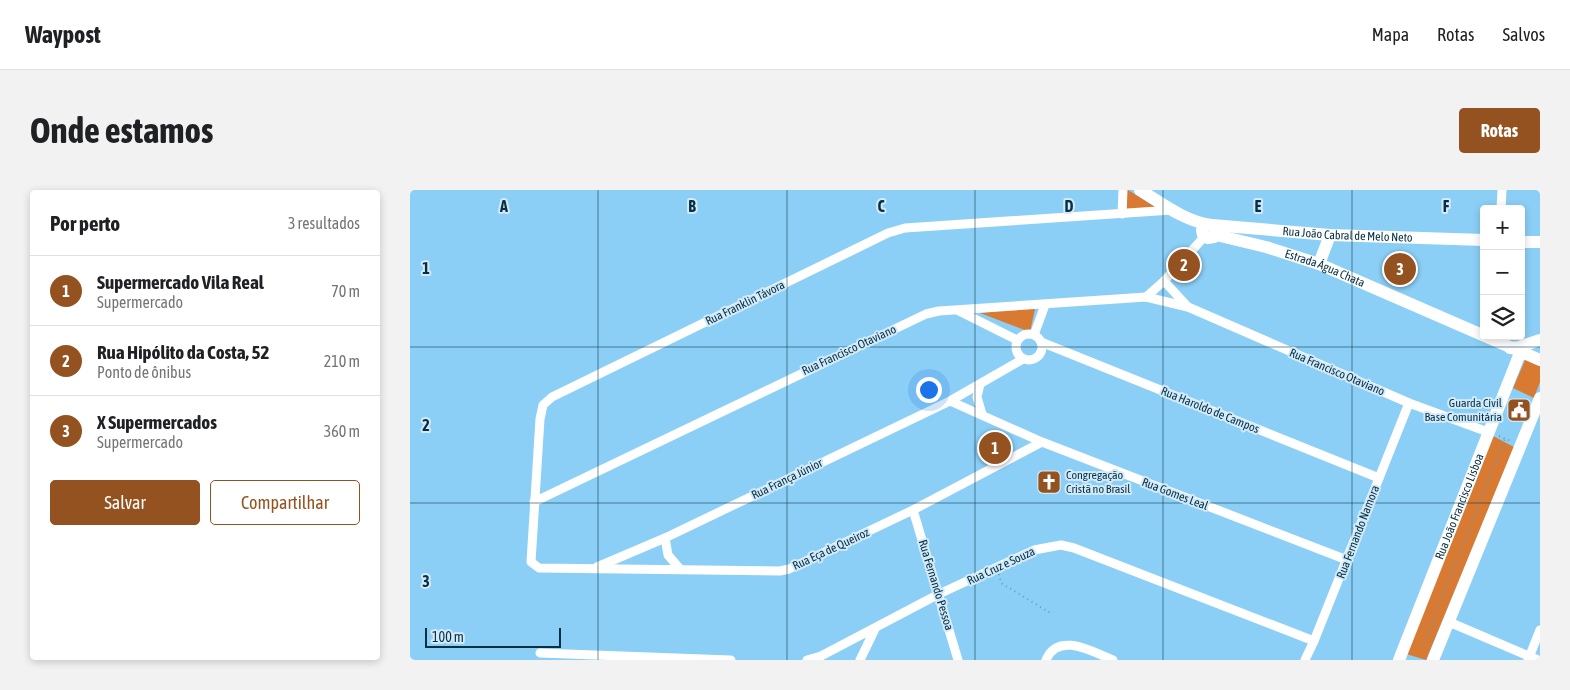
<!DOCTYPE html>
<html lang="pt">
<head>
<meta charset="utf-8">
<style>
  body { margin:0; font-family:"Asap Condensed",sans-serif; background:#f2f2f2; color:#202124 }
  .controls { position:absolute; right:15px; top:15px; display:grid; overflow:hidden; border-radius:5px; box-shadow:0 2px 8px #0003 }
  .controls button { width:45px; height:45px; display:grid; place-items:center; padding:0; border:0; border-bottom:1px solid #e0e0e0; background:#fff; color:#202124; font:25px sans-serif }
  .scale { position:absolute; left:15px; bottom:12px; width:136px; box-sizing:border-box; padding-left:5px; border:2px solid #073043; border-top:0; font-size:14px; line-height:18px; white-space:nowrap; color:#073043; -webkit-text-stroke:4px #d2eaf9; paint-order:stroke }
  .you { position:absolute; left:518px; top:199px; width:18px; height:18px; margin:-12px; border:4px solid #fff; border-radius:50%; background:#1a73e8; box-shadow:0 0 0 8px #1a73e833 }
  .badge { display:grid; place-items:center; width:32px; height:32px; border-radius:50%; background:#945220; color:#fff; font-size:16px; font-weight:700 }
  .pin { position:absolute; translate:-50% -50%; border:2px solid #fff; box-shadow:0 1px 5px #0006 }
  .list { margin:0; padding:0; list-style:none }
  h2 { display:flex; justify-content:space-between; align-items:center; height:65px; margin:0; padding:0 20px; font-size:21px }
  h2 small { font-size:16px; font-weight:400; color:#757577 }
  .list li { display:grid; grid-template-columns:32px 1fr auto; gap:15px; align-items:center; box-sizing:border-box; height:70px; padding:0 20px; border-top:1px solid #e0e0e0 }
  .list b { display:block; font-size:19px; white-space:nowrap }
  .list p { margin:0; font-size:16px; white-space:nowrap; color:#757577 }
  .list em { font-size:16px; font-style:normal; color:#757577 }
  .actions { display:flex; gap:10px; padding:15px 20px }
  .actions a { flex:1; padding:11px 0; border:1px solid #945220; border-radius:5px; text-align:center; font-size:18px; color:#945220 }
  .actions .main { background:#945220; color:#fff }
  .icon { flex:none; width:28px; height:28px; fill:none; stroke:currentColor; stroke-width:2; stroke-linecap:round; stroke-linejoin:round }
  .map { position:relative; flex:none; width:1130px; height:470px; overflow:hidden; border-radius:5px }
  header { display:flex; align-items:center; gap:30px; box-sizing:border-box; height:70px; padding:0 25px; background:#fff; border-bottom:1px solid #e0e0e0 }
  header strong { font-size:24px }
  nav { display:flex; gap:28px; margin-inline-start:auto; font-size:18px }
  .intro { display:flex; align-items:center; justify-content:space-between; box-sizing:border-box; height:120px; padding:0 30px }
  h1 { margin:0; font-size:35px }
  .button { padding:12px 22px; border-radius:5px; background:#945220; color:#fff; font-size:18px; font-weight:700 }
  main { display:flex; gap:30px; padding:0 30px }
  aside { flex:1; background:#fff; border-radius:5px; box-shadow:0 2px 8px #0003 }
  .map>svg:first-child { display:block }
</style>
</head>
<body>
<header>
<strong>Waypost</strong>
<nav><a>Mapa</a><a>Rotas</a><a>Salvos</a></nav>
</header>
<div class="intro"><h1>Onde estamos</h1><a class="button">Rotas</a></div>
<main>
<aside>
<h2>Por perto<small>3 resultados</small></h2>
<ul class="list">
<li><span class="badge">1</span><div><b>Supermercado Vila Real</b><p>Supermercado</p></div><em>70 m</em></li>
<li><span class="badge">2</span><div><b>Rua Hipólito da Costa, 52</b><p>Ponto de ônibus</p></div><em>210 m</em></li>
<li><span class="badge">3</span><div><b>X Supermercados</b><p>Supermercado</p></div><em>360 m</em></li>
</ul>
<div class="actions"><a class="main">Salvar</a><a>Compartilhar</a></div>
</aside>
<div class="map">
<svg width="1130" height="470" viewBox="0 0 1130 470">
  <rect width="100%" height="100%" fill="#8bcff6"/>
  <!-- green -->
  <g fill="#d97a33">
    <polygon points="717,0 718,0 747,18 717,19"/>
    <polygon points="611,119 625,119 620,142 570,123"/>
    <polygon points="1116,168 1130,174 1130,192 1124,208 1103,198"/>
    <polygon points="1083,246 1104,257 1016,470 993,463"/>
  </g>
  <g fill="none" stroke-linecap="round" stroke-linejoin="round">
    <!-- path -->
    <g stroke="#619dbe" stroke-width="2" stroke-dasharray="1 4" stroke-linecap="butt">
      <polyline points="1089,246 1101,251"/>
      <polyline points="589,384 591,393 642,424"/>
      <polyline points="1013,455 1095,249"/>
    </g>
    <!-- street -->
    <g stroke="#fff" stroke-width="9">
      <polyline points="1091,19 1092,0"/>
      <polyline points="712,24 713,0"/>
      <polyline points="754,91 778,117"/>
      <polyline points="736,107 754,91 795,46"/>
      <polyline points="549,121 607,150"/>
      <circle cx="619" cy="157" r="13"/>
      <polyline points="624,145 635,115"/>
      <polyline points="631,152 969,288"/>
      <polyline points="570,194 567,207 572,224"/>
      <polyline points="540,211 632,252 937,370"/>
      <polyline points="632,252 503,320 379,379 370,381 129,378 121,372 130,229 133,215 142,207 478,43 495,38 762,20"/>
      <polyline points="124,312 516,124 529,121 736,107 778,117 999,213 1078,242"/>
      <polyline points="503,320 548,470"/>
      <polyline points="255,348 258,365 270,379"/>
      <polyline points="187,377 255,348 540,211 613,169"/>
      <polyline points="1039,432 1128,470"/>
      <polyline points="130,463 321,470"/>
      <polyline points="397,470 411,466 529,404 624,360 651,355 664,358 904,451"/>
      <polyline points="450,470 465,439"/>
      <path d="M 636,470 C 648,441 683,462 703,470"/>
      <polyline points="895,470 904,451 999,213"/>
      <polyline points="1118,470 1130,440"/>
    </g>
    <!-- secondary -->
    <g stroke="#fff" stroke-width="12">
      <path d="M 730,0 C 753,14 776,32 802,35 L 806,40 L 804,47 L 798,48 L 793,45 L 792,40 L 796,35"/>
      <path id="s1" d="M 802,35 L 920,45 L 1074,50"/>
      <path id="s2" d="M 806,45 L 856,57 L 909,74 L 1130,170"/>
      <polyline points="1111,52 1130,52"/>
      <polyline points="909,74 920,45"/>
      <polyline points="1100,158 1109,157 1130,150"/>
      <path id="s3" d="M 989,470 L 1110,163"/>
      <polyline points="1023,470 1130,208"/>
    </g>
  </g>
  <!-- grid -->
  <path fill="none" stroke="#073043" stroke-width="1" stroke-opacity="0.55" d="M 188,0 L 188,470M 377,0 L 377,470M 565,0 L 565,470M 753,0 L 753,470M 942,0 L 942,470M 0,157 L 1130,157M 0,313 L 1130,313"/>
  <!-- icons -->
  <defs>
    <g id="civic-square" transform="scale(1.25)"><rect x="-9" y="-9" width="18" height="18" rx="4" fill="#945220" stroke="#d2eaf9"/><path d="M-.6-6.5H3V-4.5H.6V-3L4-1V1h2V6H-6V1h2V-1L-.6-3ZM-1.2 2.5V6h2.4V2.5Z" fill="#fff"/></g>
    <g id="church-square" transform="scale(1.25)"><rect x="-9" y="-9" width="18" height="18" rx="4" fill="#945220" stroke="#d2eaf9"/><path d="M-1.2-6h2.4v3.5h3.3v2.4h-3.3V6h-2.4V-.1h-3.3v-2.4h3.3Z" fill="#fff"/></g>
  </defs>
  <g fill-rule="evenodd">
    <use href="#civic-square" x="1109" y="220"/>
    <use href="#church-square" x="639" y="292"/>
  </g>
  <g text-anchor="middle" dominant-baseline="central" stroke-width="4" stroke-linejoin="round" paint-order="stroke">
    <!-- street labels -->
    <g font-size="12" fill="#073043" stroke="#d2eaf9">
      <text stroke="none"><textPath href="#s1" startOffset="136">Rua João Cabral de Melo Neto</textPath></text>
      <text stroke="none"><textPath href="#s2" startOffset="114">Estrada Água Chata</textPath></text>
      <text transform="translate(335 113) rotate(-26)">Rua Franklin Távora</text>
      <text transform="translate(439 160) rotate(-25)">Rua Francisco Otaviano</text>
      <text transform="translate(927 182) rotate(23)">Rua Francisco Otaviano</text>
      <text transform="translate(800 220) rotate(22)">Rua Haroldo de Campos</text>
      <text transform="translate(377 289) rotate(-26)">Rua França Júnior</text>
      <text transform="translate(765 304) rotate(21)">Rua Gomes Leal</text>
      <text stroke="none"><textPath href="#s3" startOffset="165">Rua João Francisco Lisboa</textPath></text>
      <text transform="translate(948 342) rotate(-69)">Rua Fernando Namora</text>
      <text transform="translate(421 359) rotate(-25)">Rua Eça de Queiroz</text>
      <text transform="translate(591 376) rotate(-25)">Rua Cruz e Souza</text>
      <text transform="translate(526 395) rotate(73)">Rua Fernando Pessoa</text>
    </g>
    <!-- poi labels -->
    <g font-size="12" fill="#073043" stroke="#d2eaf9" text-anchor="end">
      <text x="1092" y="213">Guarda Cívil<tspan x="1092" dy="14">Base Comunitária</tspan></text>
      <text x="656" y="285" text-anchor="start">Congregação<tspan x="656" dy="14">Cristã no Brasil</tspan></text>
    </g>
  </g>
  <g font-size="16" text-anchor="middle" font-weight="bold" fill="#073043" stroke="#d2eaf9" stroke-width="4" stroke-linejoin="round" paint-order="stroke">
    <text x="94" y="22">A</text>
    <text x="282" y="22">B</text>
    <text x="471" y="22">C</text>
    <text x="659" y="22">D</text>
    <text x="848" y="22">E</text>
    <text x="1036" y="22">F</text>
    <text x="16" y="84">1</text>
    <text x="16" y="241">2</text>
    <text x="16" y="397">3</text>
  </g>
</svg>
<div class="controls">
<button>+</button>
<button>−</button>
<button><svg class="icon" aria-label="layers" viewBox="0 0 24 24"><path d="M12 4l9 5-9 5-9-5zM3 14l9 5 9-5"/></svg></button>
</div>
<div class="scale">100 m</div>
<div class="you"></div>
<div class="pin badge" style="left:585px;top:258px">1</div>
<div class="pin badge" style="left:774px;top:75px">2</div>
<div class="pin badge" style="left:990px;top:79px">3</div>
</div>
</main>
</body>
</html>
